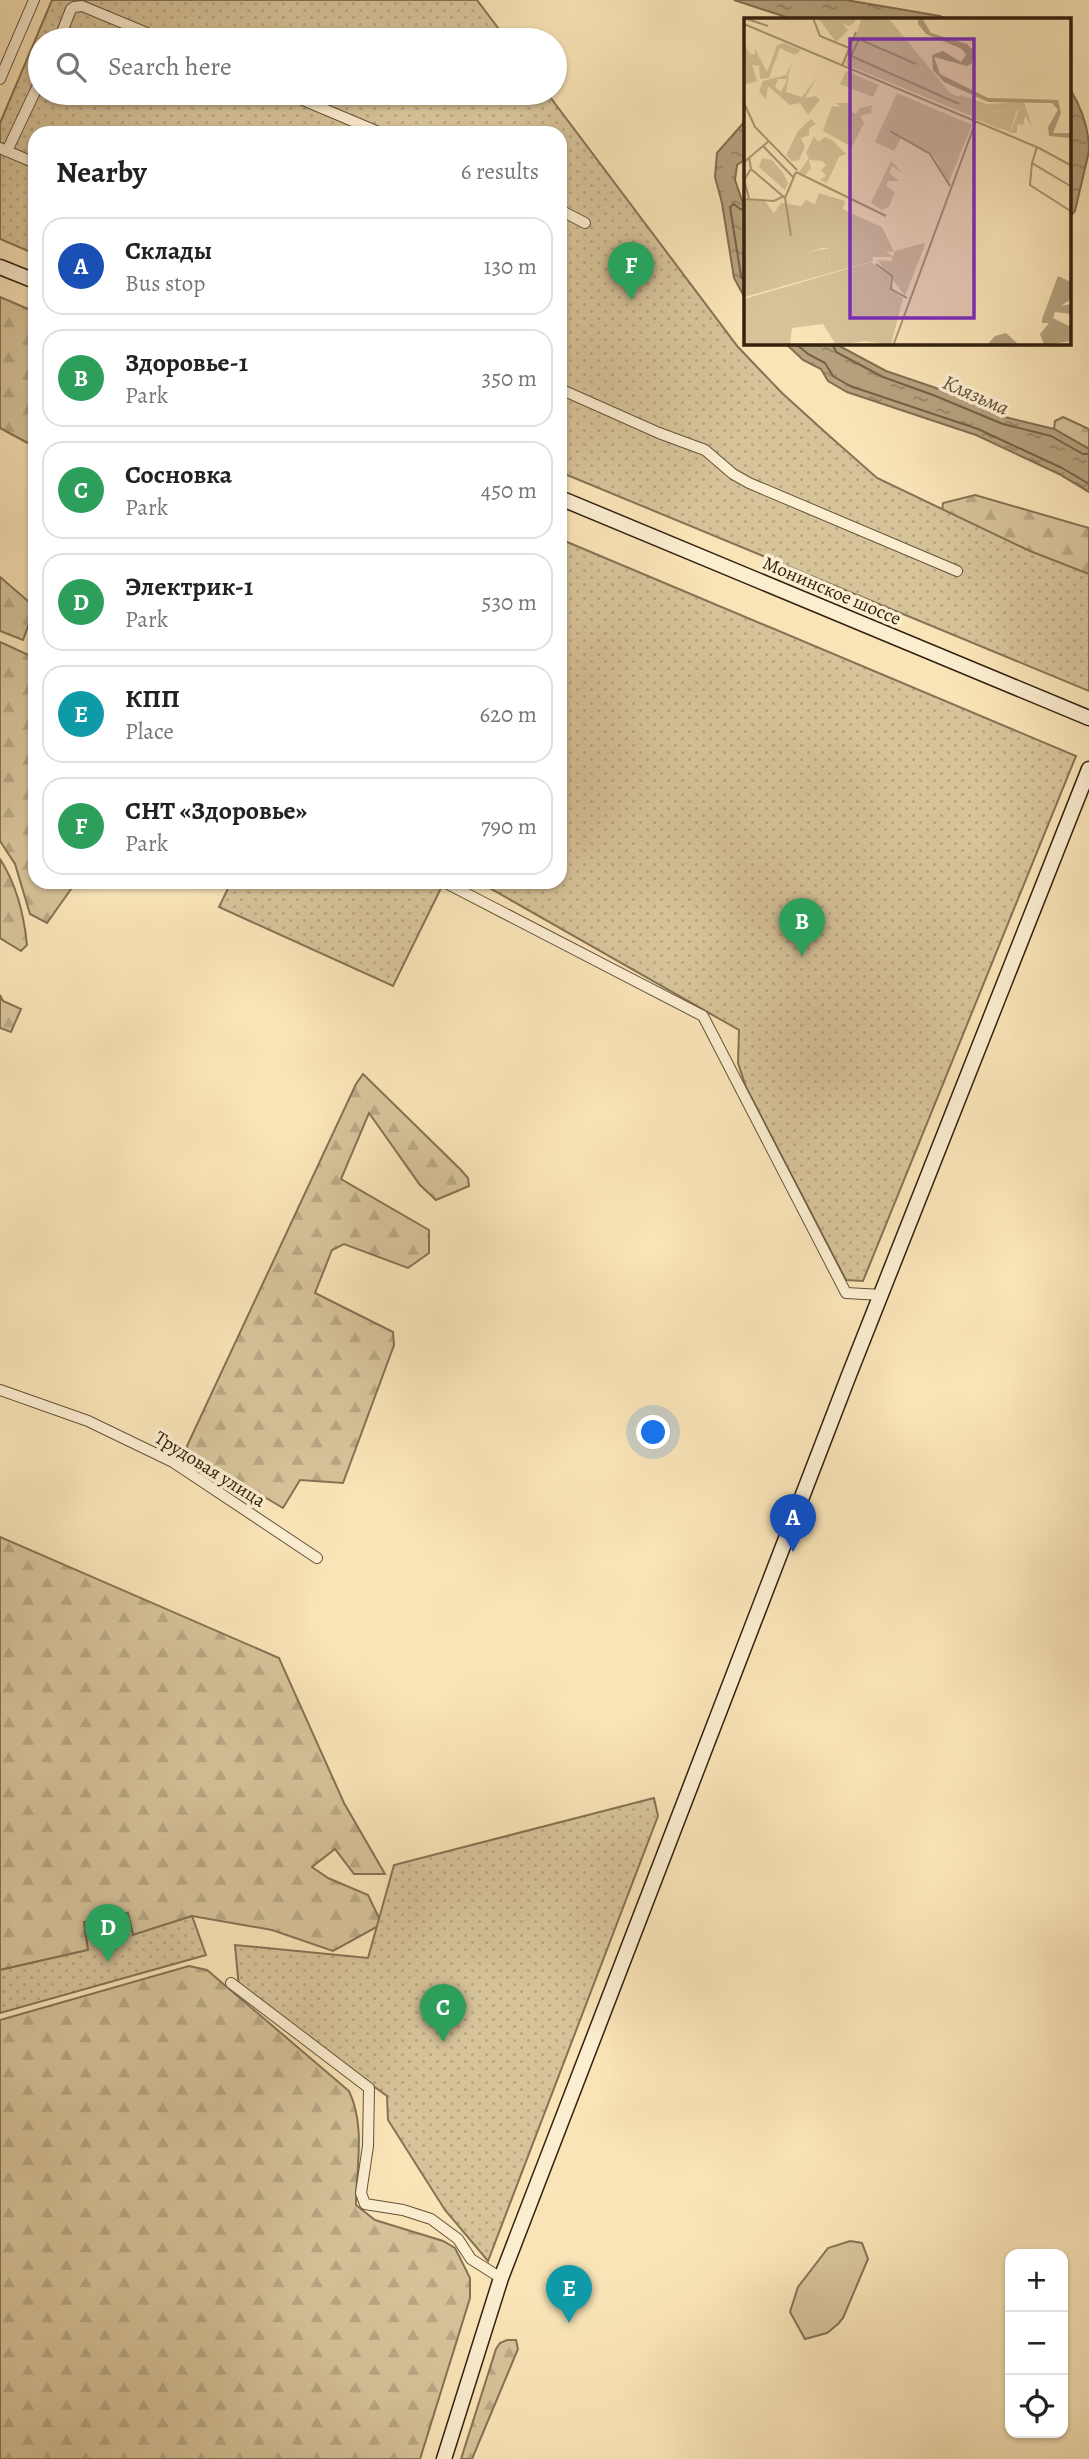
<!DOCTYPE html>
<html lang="en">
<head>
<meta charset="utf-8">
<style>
  body { margin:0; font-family:Alegreya,serif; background:#f6f6f6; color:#222 }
  .controls { position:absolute; right:21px; bottom:21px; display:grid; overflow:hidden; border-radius:14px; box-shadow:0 2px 5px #0004 }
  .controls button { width:63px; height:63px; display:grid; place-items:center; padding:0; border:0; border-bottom:2px solid #e0e0e0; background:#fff; color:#222; font:35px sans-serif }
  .you { position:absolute; left:654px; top:1433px; width:24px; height:24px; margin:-18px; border:5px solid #fff; border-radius:50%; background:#1a73e8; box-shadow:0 0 0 10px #1a73e833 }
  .badge { display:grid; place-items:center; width:46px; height:46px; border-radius:50%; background:#7c3aed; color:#fff; font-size:23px; font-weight:700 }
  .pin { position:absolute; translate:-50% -58px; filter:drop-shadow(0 2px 4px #0008) }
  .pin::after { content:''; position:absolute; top:37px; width:24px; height:21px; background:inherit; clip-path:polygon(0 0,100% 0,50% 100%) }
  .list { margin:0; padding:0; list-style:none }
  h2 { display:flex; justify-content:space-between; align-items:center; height:91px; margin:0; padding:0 28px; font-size:30px }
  h2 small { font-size:23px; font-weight:400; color:#767676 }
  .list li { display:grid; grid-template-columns:46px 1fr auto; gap:21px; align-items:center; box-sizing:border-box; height:98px; margin:0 14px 14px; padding:0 14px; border:2px solid #e0e0e0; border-radius:21px }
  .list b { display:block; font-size:26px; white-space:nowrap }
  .list p { margin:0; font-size:23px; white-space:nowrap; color:#767676 }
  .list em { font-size:23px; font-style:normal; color:#767676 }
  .icon { flex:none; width:38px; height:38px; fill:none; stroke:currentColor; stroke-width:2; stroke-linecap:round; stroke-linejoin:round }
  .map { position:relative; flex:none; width:1089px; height:2459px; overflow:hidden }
  .search { position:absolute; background:#fff; box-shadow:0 2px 5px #0004; left:28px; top:28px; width:539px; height:77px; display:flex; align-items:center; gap:18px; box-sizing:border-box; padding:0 24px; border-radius:38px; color:#767676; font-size:26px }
  .panel { position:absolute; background:#fff; box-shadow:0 2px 5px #0004; left:28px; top:126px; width:539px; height:763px; border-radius:21px }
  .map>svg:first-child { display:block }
</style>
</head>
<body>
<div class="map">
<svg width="1089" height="2459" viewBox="0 0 1089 2459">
  <defs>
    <pattern id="forest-firs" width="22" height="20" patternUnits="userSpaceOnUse" patternTransform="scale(1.75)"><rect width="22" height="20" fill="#d7c39a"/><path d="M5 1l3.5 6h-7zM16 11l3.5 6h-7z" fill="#b9a784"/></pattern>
    <pattern id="garden-dots" width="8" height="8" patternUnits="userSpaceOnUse" patternTransform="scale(1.75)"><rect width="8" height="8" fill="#d7c39a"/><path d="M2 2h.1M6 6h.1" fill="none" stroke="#b9a784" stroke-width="1.8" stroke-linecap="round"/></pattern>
    <pattern id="water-ripples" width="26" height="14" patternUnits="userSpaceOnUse" patternTransform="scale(1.75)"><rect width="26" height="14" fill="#b6a27e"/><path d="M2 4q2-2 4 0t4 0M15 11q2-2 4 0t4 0" fill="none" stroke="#958466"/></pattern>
  </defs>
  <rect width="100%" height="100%" fill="#f9e4b7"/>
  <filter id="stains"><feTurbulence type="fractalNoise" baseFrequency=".00286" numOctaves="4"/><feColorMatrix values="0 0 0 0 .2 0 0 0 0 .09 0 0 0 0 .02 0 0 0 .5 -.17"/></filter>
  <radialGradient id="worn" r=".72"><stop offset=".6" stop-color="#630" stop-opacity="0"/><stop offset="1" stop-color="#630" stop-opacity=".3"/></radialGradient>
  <!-- green -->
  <polygon fill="#d7c39a" stroke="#857254" stroke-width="2" points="850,2241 862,2243 868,2259 843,2318 838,2324 827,2333 805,2339 790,2312 798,2287 828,2248"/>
  <!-- forest -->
  <g fill="url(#forest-firs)" stroke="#857254" stroke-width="2">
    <polygon points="0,297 35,312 35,447 0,428"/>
    <polygon points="1063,417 1089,429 1089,449 1054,429 1055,421"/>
    <polygon points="975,495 1089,528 1089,594 940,529 943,503"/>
    <polygon points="0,577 35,607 23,640 0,631"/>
    <polygon points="0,642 35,658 35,882 76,882 47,923 30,914 15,864 0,841"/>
    <path d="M 0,859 C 17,885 24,915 27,945 L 21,951 L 0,938 Z"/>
    <polygon points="0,995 3,1001 21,1009 11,1032 0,1028"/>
    <polygon points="363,1074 460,1169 468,1178 469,1186 436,1200 420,1185 369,1113 341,1179 429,1230 429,1253 408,1268 344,1244 332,1250 315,1293 393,1332 394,1345 343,1483 300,1480 283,1508 188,1452 187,1446 356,1084"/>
    <polygon points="0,1537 279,1658 344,1803 385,1874 354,1874 335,1849 312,1867 328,1878 368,1895 382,1924 333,1951 272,1930 192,1916 133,1935 128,1913 88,1950 0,1970"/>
    <path d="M 189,1966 L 207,1970 L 349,2091 C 366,2127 356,2167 356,2205 L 375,2220 L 443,2241 L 455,2248 L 470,2278 L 470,2298 L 420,2459 L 0,2459 L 0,2020 Z"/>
    <polygon points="507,2340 516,2340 518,2349 472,2459 461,2459 496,2349 500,2343"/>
  </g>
  <!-- garden -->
  <g fill="url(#garden-dots)" stroke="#857254" stroke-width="2">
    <polygon points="52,0 477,0 507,40 40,40 40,93 547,93 738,347 782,393 825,432 877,478 1030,551 1089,574 1089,691 560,472 560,133 35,133 35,254 0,239 0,123"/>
    <polygon points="560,539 1076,756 863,1281 846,1280 746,1087 738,1063 739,1030 479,882 560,882"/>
    <polygon points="231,882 444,882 393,986 219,907"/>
    <polygon points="654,1798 658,1816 488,2261 445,2210 388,2120 387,2096 239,1988 235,1945 368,1958 394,1865"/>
    <polygon points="127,1913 133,1935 192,1916 206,1955 0,2013 0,1970 88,1950 84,1922"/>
  </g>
  <!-- water -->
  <g fill="url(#water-ripples)" stroke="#826e51" stroke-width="2">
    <polygon points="734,0 846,0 940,16 946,19 792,19"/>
    <path d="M 1070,89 C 1081,107 1089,129 1089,151 L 1075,211 L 1070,217 Z"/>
    <polygon points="746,120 746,159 737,165 735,180 746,212 746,300 734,278 722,203 715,177 717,153"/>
    <polygon points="785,343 834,343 886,371 936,388 1005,417 1054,429 1089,449 1089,492 1059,474 976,435 847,392 828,381 821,369 803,360"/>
  </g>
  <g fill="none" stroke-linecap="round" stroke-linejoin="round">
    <!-- shore -->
    <g stroke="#746246" stroke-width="2">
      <polyline points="746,210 740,209 734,204 730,207 741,276 746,285"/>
      <polyline points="795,343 808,354 825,363 833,376 850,386 978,429 1062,468 1089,484"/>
      <polyline points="832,343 836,352 883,377 933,395 1003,424 1051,436 1083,454 1089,454"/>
    </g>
    <!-- street casing -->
    <g stroke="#645238" stroke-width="12">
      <g id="street">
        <polyline points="59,40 71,9 74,7 82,6 164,40"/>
        <polyline points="0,79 34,0"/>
        <polyline points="286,93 381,133"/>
        <polyline points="0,148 35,163"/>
        <polyline points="7,151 40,81"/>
        <polyline points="560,210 585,223"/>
        <polyline points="560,389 659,433 705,450 733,474 749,483 957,571"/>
        <polyline points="444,882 703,1016 846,1293 882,1295"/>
        <polyline points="0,1390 88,1421 173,1462 317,1558"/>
        <polyline points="231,1983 369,2088 368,2146 361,2193 365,2204 403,2210 431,2219 458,2239 471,2259 501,2278"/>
      </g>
    </g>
    <!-- secondary casing -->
    <g stroke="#33210e" stroke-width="17">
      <g id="secondary">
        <polyline points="0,267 35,281"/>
        <polyline points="560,498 1089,718"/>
        <polyline points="444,2459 501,2278 849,1375 1089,769"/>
      </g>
    </g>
    <!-- street -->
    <use href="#street" stroke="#fbedd0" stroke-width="10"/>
    <!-- secondary -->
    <use href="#secondary" stroke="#fbedd0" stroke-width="14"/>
  </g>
  <g text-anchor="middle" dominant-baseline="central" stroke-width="7" stroke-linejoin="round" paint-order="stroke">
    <!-- street labels -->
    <g font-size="19" fill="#33210e" stroke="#fbedd0">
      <text transform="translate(832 591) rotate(23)">Монинское шоссе</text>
      <text transform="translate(210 1469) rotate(32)">Трудовая улица</text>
    </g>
    <!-- water labels -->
    <g font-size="21" font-style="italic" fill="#614e35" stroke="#fbedd0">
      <text transform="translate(976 395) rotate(24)">Клязьма</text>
    </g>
  </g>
  <!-- overview -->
  <g transform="translate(744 18)">
    <rect width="327" height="327" fill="#f9e4b7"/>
    <path d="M 85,230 L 86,248 L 68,251 L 66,234 Z" fill="#d7c39a"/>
    <path d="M 74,0 L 111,0 L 111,4 L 105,8 L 98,5 L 104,12 L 92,24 ZM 0,17 L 7,36 L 11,37 L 11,31 L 23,54 L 33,27 L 39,25 L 57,32 L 51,37 L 36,30 L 25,60 L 16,61 L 15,48 L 8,47 L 13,63 L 0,67 L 0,25 L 8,41 ZM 49,42 L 43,61 L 34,61 L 31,69 L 37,74 L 45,58 L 42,74 L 58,79 L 73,59 L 61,80 L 72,78 L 76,82 L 64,97 L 56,85 L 46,87 L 24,68 L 22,82 L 15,73 L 19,63 L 42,57 ZM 102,53 L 135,67 L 129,79 L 96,66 ZM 217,77 L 243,86 L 280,84 L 288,108 L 281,98 L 279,107 L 273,106 L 273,115 L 266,115 L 274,94 L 271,89 L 241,96 L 258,112 L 227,99 L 242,90 L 213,81 ZM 92,85 L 104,85 L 108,93 L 101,91 L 112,96 L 116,90 L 128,87 L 127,95 L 116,98 L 120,105 L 108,129 L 79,113 L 88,88 L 97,89 ZM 67,101 L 72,106 L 65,110 L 65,117 L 57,120 L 61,129 L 55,142 L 48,143 L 42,137 L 54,113 ZM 70,118 L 74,124 L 81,119 L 88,122 L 102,136 L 95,139 L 83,165 L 76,162 L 82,158 L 77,152 L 82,147 L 78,143 L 65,142 L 67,150 L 61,157 L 55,154 L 65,140 L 62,135 ZM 18,140 L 28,142 L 39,155 L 44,165 L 41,172 L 15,149 ZM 147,143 L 159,155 L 148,148 L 145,155 L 155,163 L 144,163 L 142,168 L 151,174 L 145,189 L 138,192 L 127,185 ZM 75,175 L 101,183 L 99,191 L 104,194 L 138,209 L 150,234 L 142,233 L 149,239 L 128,239 L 0,273 L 0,181 L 19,181 L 30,195 L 37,185 L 57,188 L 62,182 L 71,186 ZM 78,230 L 85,230 L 86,248 L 68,251 L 66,234 ZM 127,244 L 146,258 L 146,271 L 159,280 L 147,327 L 121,323 L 92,327 L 79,306 L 48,310 L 46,327 L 0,328 L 0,281 Z" fill="#d7c39a" fill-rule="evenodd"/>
    <path d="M 118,0 L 146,2 L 206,75 L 252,94 L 274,88 L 266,114 L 101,46 ZM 153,75 L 228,107 L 204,166 L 190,138 L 157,120 L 150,133 L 131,124 ZM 180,225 L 181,227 L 161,278 L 133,242 L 147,243 L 151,233 ZM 128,238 L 129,243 L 0,279 L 0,273 Z" fill="#d7c39a"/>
    <path d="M 178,0 L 187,15 L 223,26 L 229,32 L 228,45 L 223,48 L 190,39 L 196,56 L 244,80 L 314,82 L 317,95 L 309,115 L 327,115 L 327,120 L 305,118 L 304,109 L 314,92 L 308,85 L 244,84 L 200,64 L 189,52 L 188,37 L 199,33 L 217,44 L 222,37 L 218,31 L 182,16 L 174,6 L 174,0 ZM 314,258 L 327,264 L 327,281 L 317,288 L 327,286 L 327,296 L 311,294 L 309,300 L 327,309 L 327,323 L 300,327 L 296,316 L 305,305 L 298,305 L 298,301 ZM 262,315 L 275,327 L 243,327 L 251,318 Z" fill="#b6a27e"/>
    <path fill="none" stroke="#aa9673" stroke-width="2" d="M 0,0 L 24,8M 69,0 L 76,18 L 105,30M 0,6 L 295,130 L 328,148M 103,36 L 215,86M 107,38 L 115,21 L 172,46M 98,48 L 112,14M 0,85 L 11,109 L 53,152M 146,113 L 186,136 L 206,168M 19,128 L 50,160M 293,129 L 288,145 L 328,169M 5,139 L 7,151 L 41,180M 0,144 L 25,123M 288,145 L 286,167 L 328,194M 52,154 L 142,198M 5,180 L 0,162 L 7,151M 0,181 L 30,183 L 40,178M 47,218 L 41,180 L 52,154M 132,246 L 148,258 L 147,271 L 163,280M 149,328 L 232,103"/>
    <path fill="#7b2cbf" fill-opacity="0.15" stroke="#7b2cbf" stroke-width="3.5" d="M 106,21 L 230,21 L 230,300 L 106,300 Z"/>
    <rect width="327" height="327" fill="none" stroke="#33210e" stroke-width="3.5"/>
  </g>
  <rect width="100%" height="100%" filter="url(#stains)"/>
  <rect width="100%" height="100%" fill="url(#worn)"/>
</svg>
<div class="controls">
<button>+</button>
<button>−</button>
<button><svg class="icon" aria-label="locate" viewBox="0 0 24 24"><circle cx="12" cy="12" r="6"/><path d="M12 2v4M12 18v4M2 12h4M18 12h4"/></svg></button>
</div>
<div class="you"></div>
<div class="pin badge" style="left:793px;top:1552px;background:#1a4fb4">A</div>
<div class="pin badge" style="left:802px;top:956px;background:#2e9e5b">B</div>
<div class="pin badge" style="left:443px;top:2042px;background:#2e9e5b">C</div>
<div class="pin badge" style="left:108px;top:1962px;background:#2e9e5b">D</div>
<div class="pin badge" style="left:569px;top:2323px;background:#0f9aa8">E</div>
<div class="pin badge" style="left:631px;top:300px;background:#2e9e5b">F</div>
<div class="search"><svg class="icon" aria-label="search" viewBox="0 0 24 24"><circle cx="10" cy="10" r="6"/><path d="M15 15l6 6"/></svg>Search here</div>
<section class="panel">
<h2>Nearby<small>6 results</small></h2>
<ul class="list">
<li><span class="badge" style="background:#1a4fb4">A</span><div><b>Склады</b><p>Bus stop</p></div><em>130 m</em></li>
<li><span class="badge" style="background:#2e9e5b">B</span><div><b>Здоровье-1</b><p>Park</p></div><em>350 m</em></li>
<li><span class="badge" style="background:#2e9e5b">C</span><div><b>Сосновка</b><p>Park</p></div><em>450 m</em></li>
<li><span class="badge" style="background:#2e9e5b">D</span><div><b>Электрик-1</b><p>Park</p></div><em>530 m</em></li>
<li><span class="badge" style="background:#0f9aa8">E</span><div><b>КПП</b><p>Place</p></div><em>620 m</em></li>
<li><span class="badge" style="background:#2e9e5b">F</span><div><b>СНТ «Здоровье»</b><p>Park</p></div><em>790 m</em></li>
</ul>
</section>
</div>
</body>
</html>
